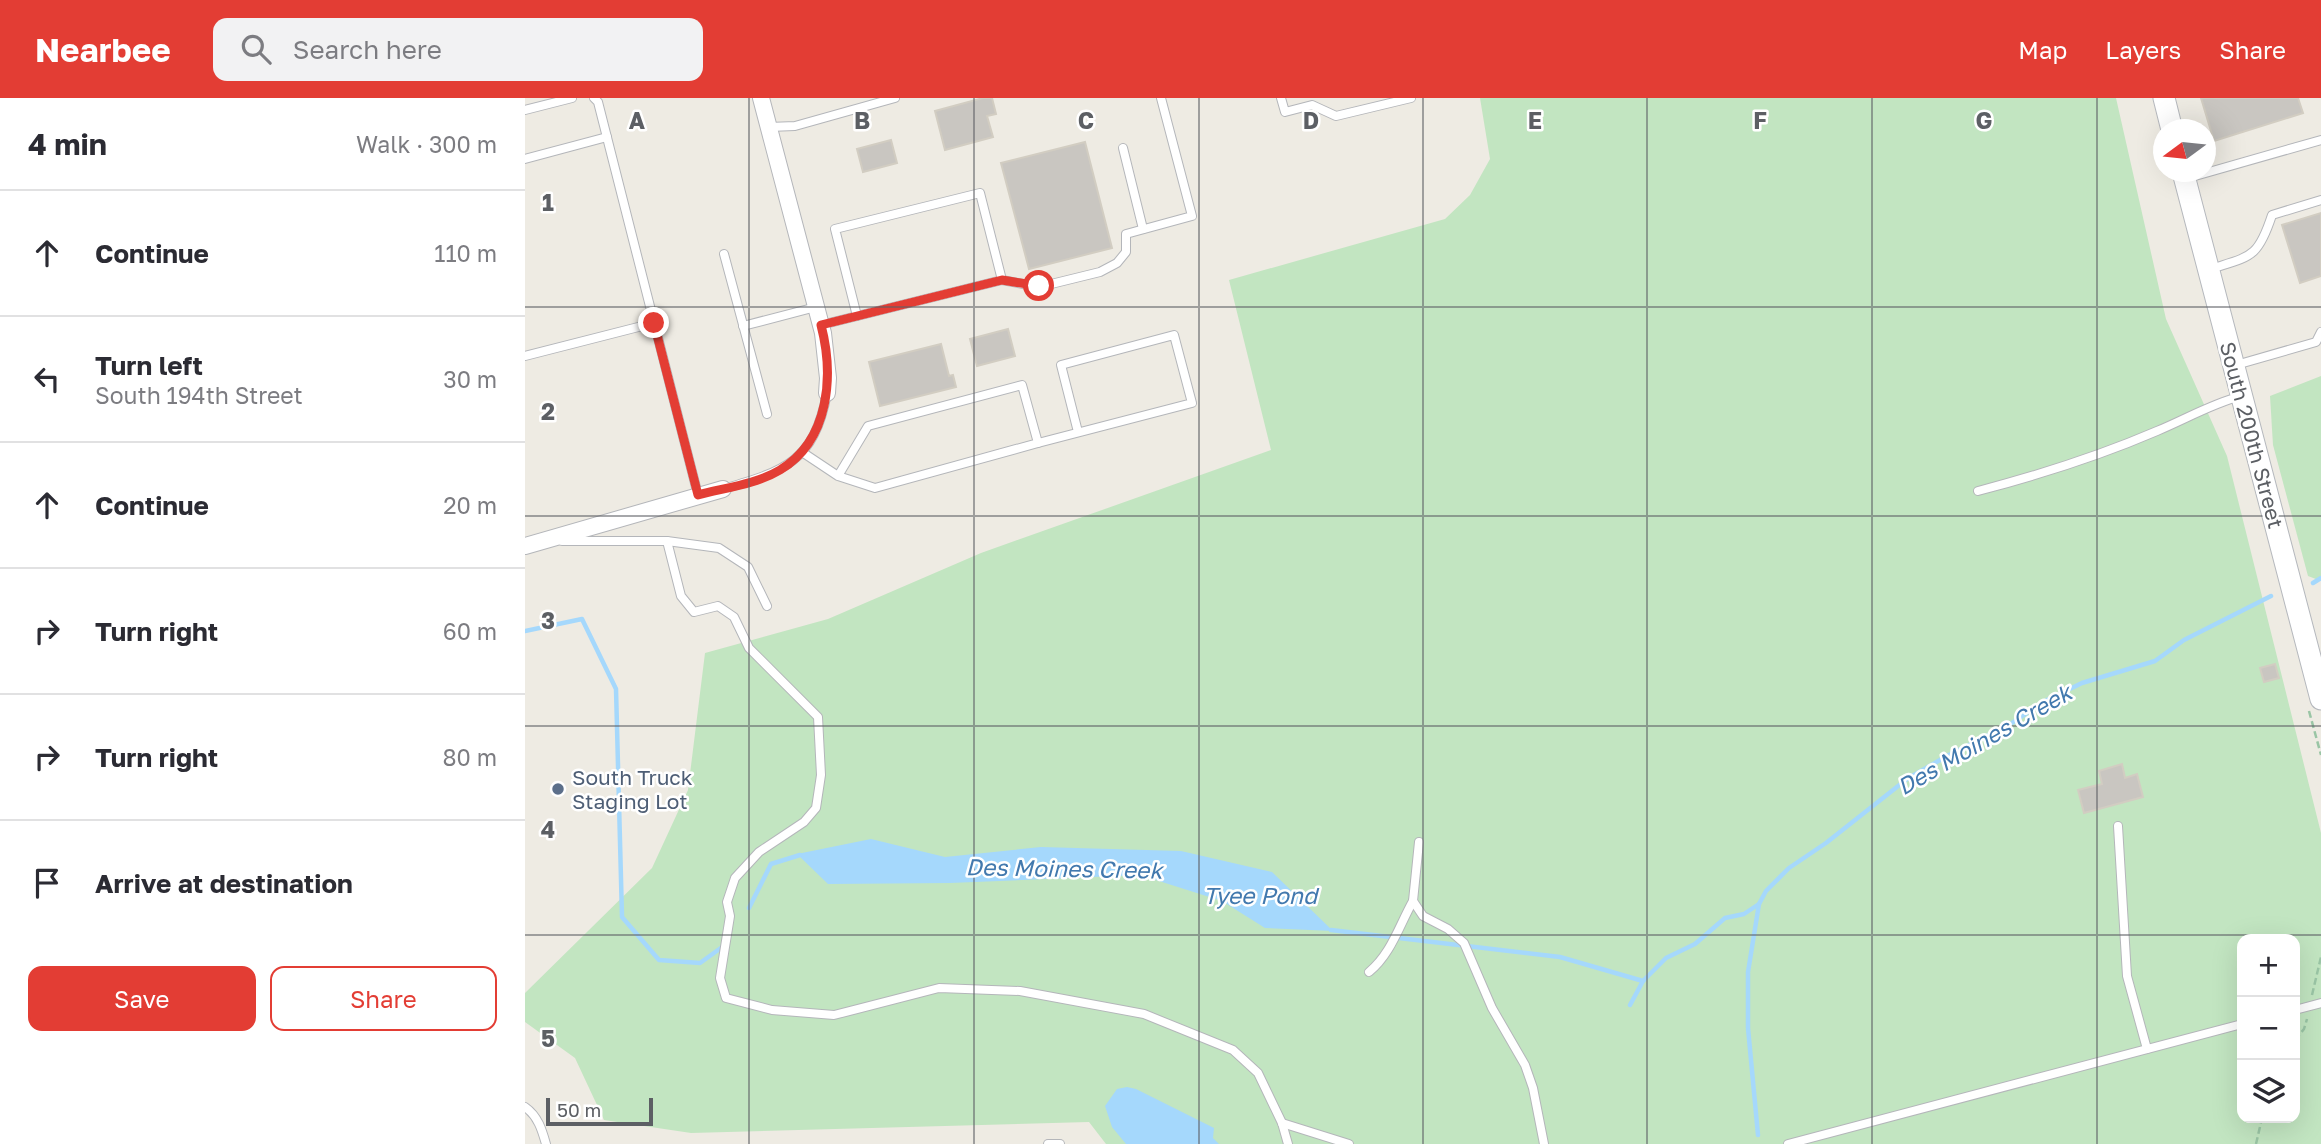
<!DOCTYPE html>
<html lang="en">
<head>
<meta charset="utf-8">
<style>
  body { margin:0; font-family:"Golos Text",sans-serif; background:#f2f2f3; color:#2b2b33 }
  .controls { position:absolute; right:21px; bottom:21px; display:grid; overflow:hidden; border-radius:14px; box-shadow:0 7px 28px #0002 }
  .controls button { width:63px; height:63px; display:grid; place-items:center; padding:0; border:0; border-bottom:2px solid #e1e1e2; background:#fff; color:#2b2b33; font:35px sans-serif }
  .compass { position:absolute; left:1628px; top:21px; width:63px; height:63px; border-radius:50%; background:#fff; box-shadow:0 7px 28px #0002; rotate:255deg }
  .scale { position:absolute; left:21px; bottom:18px; width:107px; box-sizing:border-box; padding-left:7px; border:4px solid #5c5f64; border-top:0; font-size:19px; line-height:24px; white-space:nowrap; color:#5c5f64; -webkit-text-stroke:5px #fff; paint-order:stroke }
  .stop { position:absolute; width:21px; height:21px; margin:-16px; border:5px solid #e33d34; border-radius:50%; background:#fff }
  .stop.end { background:#e33d34; border-color:#fff; box-shadow:0 2px 7px #0008 }
  .list { margin:0; padding:0; list-style:none }
  h2 { display:flex; justify-content:space-between; align-items:center; height:91px; margin:0; padding:0 28px; font-size:30px }
  h2 small { font-size:23px; font-weight:400; color:#7c7c81 }
  .list li { display:grid; grid-template-columns:46px 1fr auto; gap:21px; align-items:center; box-sizing:border-box; height:126px; padding:0 28px; border-top:2px solid #e1e1e2 }
  .list b { display:block; font-size:26px; white-space:nowrap }
  .list p { margin:0; font-size:23px; white-space:nowrap; color:#7c7c81 }
  .list em { font-size:23px; font-style:normal; color:#7c7c81 }
  .actions { display:flex; gap:14px; padding:21px 28px }
  .actions a { flex:1; padding:16px 0; border:2px solid #e33d34; border-radius:14px; text-align:center; font-size:24px; color:#e33d34 }
  .actions .main { background:#e33d34; color:#fff }
  .icon { flex:none; width:38px; height:38px; fill:none; stroke:currentColor; stroke-width:2; stroke-linecap:round; stroke-linejoin:round }
  .map { position:relative; flex:none; width:1796px; height:1046px; overflow:hidden }
  header { display:flex; align-items:center; gap:42px; box-sizing:border-box; height:98px; padding:0 35px; background:#e33d34; color:#fff }
  header strong { font-size:33px }
  nav { display:flex; gap:38px; margin-inline-start:auto; font-size:24px }
  .search { width:490px; height:63px; background:#f2f2f3; display:flex; align-items:center; gap:18px; box-sizing:border-box; padding:0 24px; border-radius:14px; color:#7c7c81; font-size:26px }
  main { display:flex }
  aside { flex:1; background:#fff }
  .map>svg:first-child { display:block }
</style>
</head>
<body>
<header>
<strong>Nearbee</strong>
<div class="search"><svg class="icon" aria-label="search" viewBox="0 0 24 24"><circle cx="10" cy="10" r="6"/><path d="M15 15l6 6"/></svg>Search here</div>
<nav><a>Map</a><a>Layers</a><a>Share</a></nav>
</header>
<main>
<aside>
<h2>4 min<small>Walk · 300 m</small></h2>
<ul class="list">
<li><svg class="icon" aria-label="ahead" viewBox="0 0 24 24"><path d="M12 20V5M6 11l6-6 6 6"/></svg><div><b>Continue</b></div><em>110 m</em></li>
<li><svg class="icon" aria-label="left" viewBox="0 0 24 24"><path d="M17 20v-9H6M10 6l-5 5 5 5"/></svg><div><b>Turn left</b><p>South 194th Street</p></div><em>30 m</em></li>
<li><svg class="icon" aria-label="ahead" viewBox="0 0 24 24"><path d="M12 20V5M6 11l6-6 6 6"/></svg><div><b>Continue</b></div><em>20 m</em></li>
<li><svg class="icon" aria-label="right" viewBox="0 0 24 24"><path d="M7 20v-9h11M14 6l5 5-5 5"/></svg><div><b>Turn right</b></div><em>60 m</em></li>
<li><svg class="icon" aria-label="right" viewBox="0 0 24 24"><path d="M7 20v-9h11M14 6l5 5-5 5"/></svg><div><b>Turn right</b></div><em>80 m</em></li>
<li><svg class="icon" aria-label="arrive" viewBox="0 0 24 24"><path d="M6 21V4h12l-3 4 3 4H6"/></svg><div><b>Arrive at destination</b></div></li>
</ul>
<div class="actions"><a class="main">Save</a><a>Share</a></div>
</aside>
<div class="map">
<svg width="1796" height="1046" viewBox="0 0 1796 1046">
  <rect width="100%" height="100%" fill="#eeebe3"/>
  <!-- green -->
  <g fill="#c2e5c1" fill-rule="evenodd">
    <path d="M 955,0 L 1591,0 L 1641,221 L 1702,358 L 1796,735 L 1796,1046 L 581,1046 L 564,1024 L 166,1035 L 79,1022 L 50,960 L 0,924 L 0,895 L 127,770 L 163,692 L 180,555 L 303,521 L 456,455 L 746,352 L 704,182 L 920,121 L 945,97 L 965,61 ZM 1717,841 L 1770,841 L 1770,1020 L 1717,1020 Z"/>
    <polygon points="1796,278 1796,483 1783,478 1748,347 1745,298"/>
  </g>
  <!-- water -->
  <g fill="#a5d8fc">
    <polygon points="346,741 420,759 516,749 656,753 747,774 808,833 740,830 697,803 615,777 425,785 303,786 272,756"/>
    <polygon points="602,989 611,991 689,1030 688,1040 694,1046 601,1046 587,1029 580,1008 592,991"/>
  </g>
  <g fill="none" stroke-linecap="round" stroke-linejoin="round">
    <!-- stream -->
    <g stroke="#a5d8fc" stroke-width="4.5">
      <polyline points="1788,485 1796,480"/>
      <polyline points="0,533 57,521 91,591 97,819 134,862 175,865 200,847"/>
      <polyline points="224,810 246,766 275,757"/>
      <polyline points="806,832 1035,859 1118,883"/>
      <polyline points="1105,907 1118,883 1141,860 1170,846 1200,820 1219,816 1234,806 1241,793 1264,770 1301,745 1382,681 1422,658 1484,627 1518,604 1557,585 1630,563 1659,542 1746,498"/>
      <polyline points="1233,1037 1223,930 1223,874 1234,806"/>
    </g>
  </g>
  <!-- building -->
  <g fill="#c9c6c1" stroke="#d2cdc2" stroke-width="2">
    <polygon points="458,0 467,0 471,16 462,18 468,39 420,52 410,13"/>
    <polygon points="1676,0 1773,0 1778,15 1689,43"/>
    <polygon points="366,42 372,65 338,74 332,51"/>
    <polygon points="560,44 587,150 504,171 476,65"/>
    <polygon points="1796,115 1796,178 1775,185 1757,127"/>
    <polygon points="483,231 490,258 452,268 445,241"/>
    <polygon points="416,246 424,278 428,277 431,289 355,308 344,264"/>
    <polygon points="1750,566 1754,580 1739,584 1735,570"/>
    <polygon points="1597,666 1600,680 1612,676 1618,699 1559,715 1553,692 1577,686 1574,673"/>
  </g>
  <g fill="none" stroke-linecap="round" stroke-linejoin="round">
    <!-- service casing -->
    <g stroke="#b4b6ba" stroke-width="10">
      <g id="service">
        <polyline points="69,0 73,4 173,397"/>
        <polyline points="756,0 760,14 787,7 811,18 886,0"/>
        <polyline points="0,12 47,0"/>
        <polyline points="244,29 270,28 370,0"/>
        <polyline points="598,50 618,131"/>
        <polyline points="0,61 82,39"/>
        <polyline points="1663,80 1796,42"/>
        <polyline points="199,156 242,316"/>
        <path d="M 1686,171 C 1726,158 1733,160 1747,117 L 1796,102"/>
        <polyline points="332,218 310,131 455,95 477,182"/>
        <polyline points="296,227 477,182 514,189 575,174 592,165 601,154 601,136 667,118 636,0"/>
        <polyline points="218,228 291,209"/>
        <polyline points="0,258 129,225"/>
        <polyline points="1711,267 1791,244 1796,234"/>
        <polyline points="513,345 667,305 649,237 536,267 553,334"/>
        <polyline points="277,354 313,378 350,390 513,345 497,287 343,328 313,378"/>
        <path d="M 198,391 C 260,373 289,364 302,295"/>
        <path d="M 1453,393 C 1514,377 1574,358 1632,333 C 1661,321 1686,306 1716,298"/>
        <polyline points="37,443 142,443 194,450 223,469 242,508"/>
        <polyline points="142,443 156,498 169,514 193,508 209,519 224,550 293,619 296,677 291,710 279,724 234,754 210,780 202,804 205,818 195,880 201,900 247,912 309,917 414,890 495,893 619,916 708,952 733,975 757,1025 763,1046"/>
        <polyline points="1593,728 1602,878 1622,951"/>
        <polyline points="894,744 888,803 898,818 923,831 939,845 967,910 1000,967 1008,990 1019,1046"/>
        <path d="M 844,874 C 866,856 874,828 888,803"/>
        <polyline points="1770,912 1796,905"/>
        <path d="M 0,1009 C 13,1018 17,1032 21,1046"/>
        <polyline points="757,1025 824,1046"/>
        <polyline points="523,1046 535,1046"/>
        <polyline points="1263,1046 1717,926"/>
      </g>
    </g>
    <!-- minor casing -->
    <g stroke="#b4b6ba" stroke-width="18">
      <g id="minor">
        <polyline points="236,0 298,235 303,280 302,295"/>
        <polyline points="0,448 198,391"/>
      </g>
    </g>
    <!-- secondary casing -->
    <g stroke="#b5b8bd" stroke-width="23">
      <g id="secondary">
        <polyline points="1639,0 1647,32"/>
        <polyline points="1658,74 1796,601"/>
      </g>
    </g>
    <!-- path -->
    <g stroke="#9ac5a5" stroke-width="2.5" stroke-dasharray="7 3.5" stroke-linecap="butt">
      <polyline points="1784,613 1796,657"/>
      <polyline points="1787,897 1796,859"/>
      <polyline points="1770,942 1779,931 1782,921"/>
      <polyline points="1731,1046 1737,1020"/>
    </g>
    <!-- service -->
    <use href="#service" stroke="#fff" stroke-width="8"/>
    <!-- minor -->
    <use href="#minor" stroke="#fff" stroke-width="16"/>
    <!-- secondary -->
    <use href="#secondary" stroke="#fff" stroke-width="21"/>
  </g>
  <g fill="none" stroke-linecap="round" stroke-linejoin="round">
    <!-- route -->
    <path stroke="#e33d34" stroke-width="9" d="M 129,225 L 173,397 C 199,390 232,386 255,372 C 305,342 309,277 296,227 L 477,182 L 514,188"/>
  </g>
  <!-- grid -->
  <path fill="none" stroke="#5c5f64" stroke-width="2" stroke-opacity="0.55" d="M 224,0 L 224,1046M 449,0 L 449,1046M 674,0 L 674,1046M 898,0 L 898,1046M 1122,0 L 1122,1046M 1347,0 L 1347,1046M 1572,0 L 1572,1046M 0,209 L 1796,209M 0,418 L 1796,418M 0,628 L 1796,628M 0,837 L 1796,837"/>
  <!-- markers -->
  <circle fill="#5c6f8a" stroke="#fff" stroke-width="2.5" cx="33" cy="691" r="7"/>
  <g text-anchor="middle" dominant-baseline="central" stroke-width="5" stroke-linejoin="round" paint-order="stroke">
    <!-- street labels -->
    <g font-size="21" fill="#5c5f64" stroke="#fff">
      <text transform="translate(1727 337) rotate(75)">South 200th Street</text>
    </g>
    <!-- service labels -->
    <g font-size="21" fill="#4e5e75" stroke="#fff" text-anchor="start">
      <text x="47" y="679">South Truck<tspan x="47" dy="24">Staging Lot</tspan></text>
    </g>
    <!-- water labels -->
    <g font-size="23" font-style="italic" fill="#4279ae" stroke="#fff">
      <text transform="translate(1459 641) rotate(-30)">Des Moines Creek</text>
      <text transform="translate(539 770) rotate(1)">Des Moines Creek</text>
      <text x="735" y="797">Tyee Pond</text>
    </g>
  </g>
  <g font-size="23" text-anchor="middle" font-weight="bold" fill="#5c5f64" stroke="#fff" stroke-width="5" stroke-linejoin="round" paint-order="stroke">
    <text x="112" y="31">A</text>
    <text x="337" y="31">B</text>
    <text x="561" y="31">C</text>
    <text x="786" y="31">D</text>
    <text x="1010" y="31">E</text>
    <text x="1235" y="31">F</text>
    <text x="1459" y="31">G</text>
    <text x="23" y="113">1</text>
    <text x="23" y="322">2</text>
    <text x="23" y="531">3</text>
    <text x="23" y="740">4</text>
    <text x="23" y="949">5</text>
  </g>
</svg>
<div class="controls">
<button>+</button>
<button>−</button>
<button><svg class="icon" aria-label="layers" viewBox="0 0 24 24"><path d="M12 4l9 5-9 5-9-5zM3 14l9 5 9-5"/></svg></button>
</div>
<svg class="compass" viewBox="-18 -18 36 36"><path d="M0-13l5 13h-10z" fill="#e53935"/><path d="M0 13l5-13h-10z" fill="#7c7c81"/></svg>
<div class="scale">50 m</div>
<div class="stop" style="left:514px;top:188px"></div>
<div class="stop end" style="left:129px;top:225px"></div>
</div>
</main>
</body>
</html>
